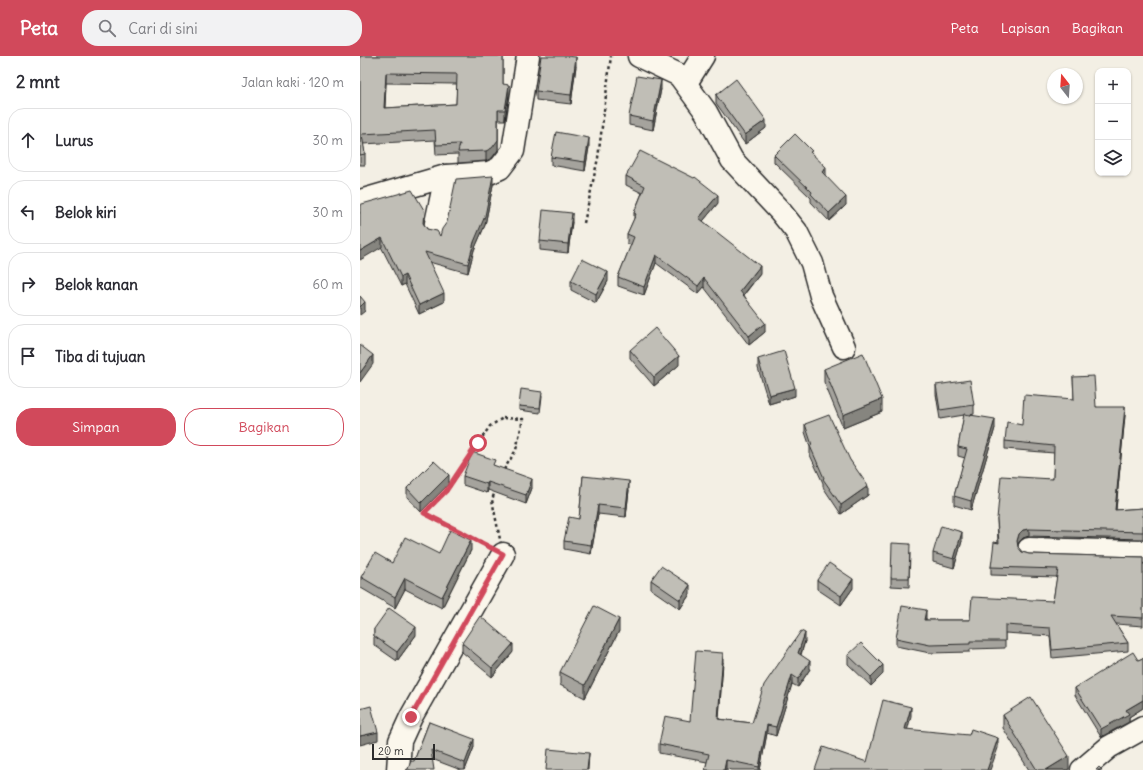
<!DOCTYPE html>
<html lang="id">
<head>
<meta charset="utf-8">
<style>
  body { margin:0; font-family:Delius,sans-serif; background:#f2f2f3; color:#2b2b33 }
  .controls { position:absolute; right:12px; top:12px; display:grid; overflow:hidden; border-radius:8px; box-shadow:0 1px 3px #0004 }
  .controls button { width:36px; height:36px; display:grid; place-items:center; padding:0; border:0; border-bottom:1px solid #e1e1e2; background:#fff; color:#2b2b33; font:20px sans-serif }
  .compass { position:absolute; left:687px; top:12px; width:36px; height:36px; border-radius:50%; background:#fff; box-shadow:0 1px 3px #0004; rotate:343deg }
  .scale { position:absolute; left:12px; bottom:10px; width:63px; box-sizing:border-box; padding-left:4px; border:2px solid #2b2b2b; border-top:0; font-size:11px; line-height:14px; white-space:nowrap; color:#2b2b2b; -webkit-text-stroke:3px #fbf7ec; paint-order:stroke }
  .stop { position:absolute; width:12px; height:12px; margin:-9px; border:3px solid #d1495b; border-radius:50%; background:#fff }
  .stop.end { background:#d1495b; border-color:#fff; box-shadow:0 1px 4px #0008 }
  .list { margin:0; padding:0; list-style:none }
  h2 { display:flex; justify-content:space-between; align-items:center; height:52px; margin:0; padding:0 16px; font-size:17px }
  h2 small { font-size:13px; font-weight:400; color:#7c7c81 }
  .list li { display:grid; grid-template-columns:26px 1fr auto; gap:12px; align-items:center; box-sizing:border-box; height:64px; margin:0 8px 8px; padding:0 8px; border:1px solid #e1e1e2; border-radius:16px }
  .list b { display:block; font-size:15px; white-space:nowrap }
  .list em { font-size:13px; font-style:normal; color:#7c7c81 }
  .actions { display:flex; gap:8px; padding:12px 16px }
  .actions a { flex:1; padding:9px 0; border:1px solid #d1495b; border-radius:16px; text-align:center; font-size:14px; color:#d1495b }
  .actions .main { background:#d1495b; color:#fff }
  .icon { flex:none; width:22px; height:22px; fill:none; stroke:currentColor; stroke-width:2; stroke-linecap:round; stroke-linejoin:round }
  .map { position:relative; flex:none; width:783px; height:714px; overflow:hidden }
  header { display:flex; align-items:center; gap:24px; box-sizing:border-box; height:56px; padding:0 20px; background:#d1495b; color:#fff }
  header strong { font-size:19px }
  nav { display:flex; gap:22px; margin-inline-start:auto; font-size:14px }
  .search { width:280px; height:36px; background:#f2f2f3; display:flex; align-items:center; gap:10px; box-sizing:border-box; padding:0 14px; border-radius:16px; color:#7c7c81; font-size:15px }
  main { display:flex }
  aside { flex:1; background:#fff }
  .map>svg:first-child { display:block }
</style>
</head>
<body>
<header>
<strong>Peta</strong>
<div class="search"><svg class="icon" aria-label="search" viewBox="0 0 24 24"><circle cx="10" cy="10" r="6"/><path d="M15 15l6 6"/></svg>Cari di sini</div>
<nav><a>Peta</a><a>Lapisan</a><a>Bagikan</a></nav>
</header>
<main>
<aside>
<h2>2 mnt<small>Jalan kaki · 120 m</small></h2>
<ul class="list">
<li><svg class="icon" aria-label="ahead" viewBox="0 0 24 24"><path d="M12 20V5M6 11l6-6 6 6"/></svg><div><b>Lurus</b></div><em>30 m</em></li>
<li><svg class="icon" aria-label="left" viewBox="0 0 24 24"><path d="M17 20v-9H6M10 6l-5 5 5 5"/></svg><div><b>Belok kiri</b></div><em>30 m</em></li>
<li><svg class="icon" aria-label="right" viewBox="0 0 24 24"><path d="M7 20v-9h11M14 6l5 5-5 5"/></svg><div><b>Belok kanan</b></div><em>60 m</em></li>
<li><svg class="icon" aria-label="arrive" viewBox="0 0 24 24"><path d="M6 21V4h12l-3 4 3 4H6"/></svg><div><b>Tiba di tujuan</b></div></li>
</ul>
<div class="actions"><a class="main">Simpan</a><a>Bagikan</a></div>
</aside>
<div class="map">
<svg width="783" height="714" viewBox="0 0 783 714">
  <rect width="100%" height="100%" fill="#f3efe4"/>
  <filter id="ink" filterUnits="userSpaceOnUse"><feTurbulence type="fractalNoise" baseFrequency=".025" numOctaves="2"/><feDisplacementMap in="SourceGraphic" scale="8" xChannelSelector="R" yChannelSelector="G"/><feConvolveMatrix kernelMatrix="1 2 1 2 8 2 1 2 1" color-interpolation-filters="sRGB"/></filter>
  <g filter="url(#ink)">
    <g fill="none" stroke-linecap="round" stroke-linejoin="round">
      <!-- street casing -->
      <g stroke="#2b2b2b" stroke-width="25">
        <g id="street">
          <polyline points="279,0 319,19 346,56 372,104 420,155 436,175 452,207 461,240 484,291"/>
          <polyline points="326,27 343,0"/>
          <polyline points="0,145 86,120 129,117 140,112 153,95 168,0"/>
          <polyline points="75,172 86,120"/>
          <polyline points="669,493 783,496"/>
          <polyline points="38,714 40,685 51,661 143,498"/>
          <polyline points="722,714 749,691 783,672"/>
        </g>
      </g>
      <!-- path -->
      <g stroke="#2b2b2b" stroke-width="2.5" stroke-dasharray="3 3" stroke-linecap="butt">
        <polyline points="224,167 238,102 251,0"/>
        <polygon points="143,362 163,363 156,394 140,420 132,444 143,498 64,457 86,435 130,370"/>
      </g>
      <!-- street -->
      <use href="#street" stroke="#fbf7ec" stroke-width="22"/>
    </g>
    <!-- wall -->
    <g fill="#a5a39d" stroke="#2b2b2b" fill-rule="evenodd">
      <path d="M 0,0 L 143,0 L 143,28 L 149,39 L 145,64 L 138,64 L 138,94 L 132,102 L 126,105 L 98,107 L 98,98 L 76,99 L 75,84 L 3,88 L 5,98 L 5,109 L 0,109 ZM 26,27 L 97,28 L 96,48 L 25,52 Z"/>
      <polygon points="216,10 211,48 176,44 176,35"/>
      <polygon points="301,33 293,74 269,69 269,60"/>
      <polygon points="356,39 406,72 385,88 356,47"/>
      <polygon points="229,91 225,115 191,109 191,101"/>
      <polygon points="452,98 466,119 465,119 486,149 469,165 451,146 451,142 414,106 414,99"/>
      <polygon points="266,120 358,147 343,165 400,218 384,239 405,276 389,289 344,231 338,238 296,207 284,239 258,230 258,221 271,189 267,187 267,178 274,163 274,157 282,137 266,129"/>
      <polygon points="133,129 125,169 114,194 108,217 69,206 84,246 59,258 45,228 41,230 0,149 64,163 64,168 67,173 80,180"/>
      <polygon points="212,166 208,197 180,194 180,185"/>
      <polygon points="211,225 248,225 236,247 211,234"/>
      <polygon points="270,294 319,309 294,330 270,302"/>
      <polygon points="398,303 435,340 409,348 398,312"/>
      <polygon points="464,313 522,356 483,372 464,326"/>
      <polygon points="713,321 736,351 765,359 756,454 783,452 783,483 669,480 663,482 659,486 658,490 658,491 662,496 669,498 783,501 783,570 756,568 768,587 768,595 692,602 690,580 645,577 645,592 610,593 610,596 570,597 536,590 536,582 566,562 566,564 610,564 693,545 697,521 631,519 631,511 638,487 637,463 693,423 694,397 645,393 645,385 662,369 714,343"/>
      <polygon points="576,329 614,349 614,358 610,359 635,372 611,454 594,449 594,440 605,402 598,400 598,391 604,359 580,363 576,338"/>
      <polygon points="182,340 180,357 159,354 159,350"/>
      <polygon points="445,368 490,404 508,439 481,458 463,431 463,427 450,399 450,391 445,376"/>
      <polygon points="135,410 172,432 166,448 128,434 127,437 103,429 103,420"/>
      <polygon points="223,420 269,434 266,461 238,458 231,498 204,493 204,485 219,463"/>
      <polygon points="89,428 61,456 47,441 47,432"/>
      <polygon points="602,485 594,512 573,506 573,497"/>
      <polygon points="111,494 82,552 45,533 35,552 1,532 1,521 32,507 79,498"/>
      <polygon points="550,497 549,531 531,530 531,522"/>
      <polygon points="291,524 330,538 320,553 291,533"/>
      <polygon points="457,524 493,532 481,549 457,533"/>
      <polygon points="14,573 56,579 37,605 14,589"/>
      <polygon points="259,575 225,642 200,629 200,616"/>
      <polygon points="445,585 441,599 450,613 438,631 432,628 416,680 407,677 400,714 372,714 366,713 366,714 345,714 347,706 299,697 299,688 330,665 363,606 359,663 392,667"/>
      <polygon points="102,587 153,596 132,621 102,596"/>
      <polygon points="488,599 523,618 511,630 488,608"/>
      <polygon points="783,602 783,652 769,661 769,666 741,681 715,639 715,632"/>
      <polygon points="643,659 709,713 707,714 669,714 643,672"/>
      <polygon points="69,666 114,691 105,714 101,714 72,703 48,713 54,705"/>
    </g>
    <!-- shaded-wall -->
    <g fill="#86857f" stroke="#2b2b2b">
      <polygon points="216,1 216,10 211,48 211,39"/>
      <polygon points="26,17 26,27 24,62 24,52"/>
      <polygon points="301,24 301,33 293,74 293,65"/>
      <polygon points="149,29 149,39 145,64 145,54"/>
      <polygon points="138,54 138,94 132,102 126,105 126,95"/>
      <polygon points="406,64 406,72 385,88 385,79"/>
      <polygon points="229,82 229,91 225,115 225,106"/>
      <polygon points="466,111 466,119 462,123 462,116"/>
      <polygon points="133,120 133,129 125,169 114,194 108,217 108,208 114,186"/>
      <polygon points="358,139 358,147 339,170 339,162"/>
      <polygon points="486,141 486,149 469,165 469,157"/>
      <polygon points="212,157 212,166 208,197 208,188"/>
      <polygon points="22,182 22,191 0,204 0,195"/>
      <polygon points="296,199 296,207 284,239 284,231"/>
      <polygon points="400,210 400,218 380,243 380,235"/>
      <polygon points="248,216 248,225 236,247 236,238"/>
      <polygon points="45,219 45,228 41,230 41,221"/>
      <polygon points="344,222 344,231 338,238 338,230"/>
      <polygon points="84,237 84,246 59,258 59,249"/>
      <polygon points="5,246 5,255 0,259 0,251"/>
      <polygon points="405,267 405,276 389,289 389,280"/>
      <polygon points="13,299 13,308 0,326 0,317"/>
      <polygon points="319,300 319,309 294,330 294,321"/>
      <polygon points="435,332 435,340 409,348 409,339"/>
      <polygon points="522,343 522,356 483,372 483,359"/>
      <polygon points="765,351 765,359 755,462 755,454"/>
      <polygon points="635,363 635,372 611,454 611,445"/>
      <polygon points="89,419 89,428 61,456 61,447"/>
      <polygon points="172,423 172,432 166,448 166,439"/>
      <polygon points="269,425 269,434 266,461 266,452"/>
      <polygon points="128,426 128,434 127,437 127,428"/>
      <polygon points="508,430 508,439 481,458 481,449"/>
      <polygon points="238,449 238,458 231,498 231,489"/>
      <polygon points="669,473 669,480 663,482 659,486 657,493 657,485 659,478 663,474"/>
      <polygon points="602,476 602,485 594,512 594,503"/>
      <polygon points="111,484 111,494 82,552 82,541"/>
      <polygon points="45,522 45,533 35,552 35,541"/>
      <polygon points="493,523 493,532 481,549 481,540"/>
      <polygon points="330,529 330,538 320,553 320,544"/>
      <polygon points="566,554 566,562 564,572 564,564"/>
      <polygon points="259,563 259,575 225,642 225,629"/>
      <polygon points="56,571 56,579 37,605 37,596"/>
      <polygon points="445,577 445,585 438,606 438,597"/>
      <polygon points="153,588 153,596 132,621 132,612"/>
      <polygon points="363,597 363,606 358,672 358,663"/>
      <polygon points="450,605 450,613 438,631 438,623"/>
      <polygon points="523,609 523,618 511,630 511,621"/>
      <polygon points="432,619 432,628 416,680 416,671"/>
      <polygon points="783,644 783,652 769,661 769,666 741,681 741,673 766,654"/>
      <polygon points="551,651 551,660 545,683 545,673"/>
      <polygon points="407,669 407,677 400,714 399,714 399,711"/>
      <polygon points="18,676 18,684 0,689 0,680"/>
      <polygon points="638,682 638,692 630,714 627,714"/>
      <polygon points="114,683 114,691 105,714 105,707"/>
      <polygon points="229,697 228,714 227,714"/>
      <polygon points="709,700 709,713 707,714 686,714"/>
      <polygon points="366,704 366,714 364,714"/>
    </g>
    <!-- building -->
    <g fill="#c0beb6" stroke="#2b2b2b" fill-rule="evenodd">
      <path d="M 0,0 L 143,0 L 143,28 L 149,29 L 145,54 L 138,54 L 138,84 L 132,92 L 126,95 L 98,96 L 100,88 L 76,89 L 75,74 L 2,78 L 5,98 L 0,99 ZM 26,17 L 97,18 L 96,48 L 24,52 Z"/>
      <polygon points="181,0 206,0 216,1 211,39 176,35"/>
      <polygon points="277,20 301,24 293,65 269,60"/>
      <polygon points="376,23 406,64 385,79 356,39"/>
      <polygon points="196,76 229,82 225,106 191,101"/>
      <polygon points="435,78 452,95 450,96 466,111 462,116 486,141 469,157 451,138 452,136 414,99"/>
      <polygon points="280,95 334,122 335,121 358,139 339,162 400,210 380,235 405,267 389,280 344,222 338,230 296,199 284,231 258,221 274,181 267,178 276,158 274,157 285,130 266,120"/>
      <polygon points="133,120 125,160 114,186 108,208 65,196 84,237 59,249 45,219 41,221 22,182 0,195 0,149 2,148 52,134 64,154 63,167 67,173 77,175 80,180 82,173 87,166 96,123"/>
      <polygon points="183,154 212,157 208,188 180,185"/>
      <polygon points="222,203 248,216 236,238 211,225"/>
      <polygon points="0,240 5,246 0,251"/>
      <polygon points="295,272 319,300 294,321 270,294"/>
      <polygon points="0,289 13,299 0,317"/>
      <polygon points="424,295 435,332 409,339 398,303"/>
      <polygon points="503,297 522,343 483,359 464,313"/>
      <polygon points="734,320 736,351 765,351 755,454 783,452 783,476 669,473 663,474 659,478 657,485 658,491 662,496 669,498 783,501 783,562 751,560 768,587 692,594 690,572 645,569 645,585 610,585 610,588 570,589 536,582 542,550 566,554 564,564 610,564 612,541 693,545 698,513 631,511 634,486 639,487 637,463 641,420 693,423 694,390 645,385 647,366 662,369 664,339 714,343 713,321"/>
      <polygon points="610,324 614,349 580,354 576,329"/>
      <polygon points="161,333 182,336 180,352 159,350"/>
      <polygon points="604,358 635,363 611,445 594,440 607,393 598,391"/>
      <polygon points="469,359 490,404 508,430 481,449 463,423 464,422 450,390 452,389 445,368"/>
      <polygon points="112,396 135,404 133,409 172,423 166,439 128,426 127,428 103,420"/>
      <polygon points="74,405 89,419 61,447 47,432"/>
      <polygon points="223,420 269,425 266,452 238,449 231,489 204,485 209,461 219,463"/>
      <polygon points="581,470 602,476 594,503 573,497"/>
      <polygon points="90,474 111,484 82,541 45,522 35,541 1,521 15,497 32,507 45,481 79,498"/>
      <polygon points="532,487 550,488 549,522 531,522"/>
      <polygon points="469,507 493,523 481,540 457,524"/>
      <polygon points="301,510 330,529 320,544 291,524"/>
      <polygon points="234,550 259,563 225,629 200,616"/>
      <polygon points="29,552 56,571 37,596 14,580 14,573"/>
      <polygon points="120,560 153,588 132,612 102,587"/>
      <polygon points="441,575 445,577 438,597 450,605 438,623 432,619 416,671 407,669 399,711 366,704 364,714 345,714 349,698 299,688 305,660 330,665 336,595 363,597 358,663 392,667 404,629"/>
      <polygon points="501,587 523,609 511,621 488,599"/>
      <polygon points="773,596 778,604 783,602 783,644 766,654 769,658 741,673 715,632"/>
      <polygon points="671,641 709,700 686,714 677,714 643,659"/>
      <polygon points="523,644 551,651 545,673 609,679 611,673 638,682 627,714 455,714 463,691 507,706"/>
      <polygon points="11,650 18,676 0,680 0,653"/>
      <polygon points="69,666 114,683 105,707 71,694 74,714 46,714 48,713 51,705 54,705"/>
      <polygon points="188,693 229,697 227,714 186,714"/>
      <polygon points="739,711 742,714 736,714"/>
    </g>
  </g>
  <g fill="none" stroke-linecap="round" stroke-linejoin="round" filter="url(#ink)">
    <!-- route -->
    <polyline stroke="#d1495b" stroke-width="5" points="51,661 143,498 64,457 86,435 118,387"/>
  </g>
</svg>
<div class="controls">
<button>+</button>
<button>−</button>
<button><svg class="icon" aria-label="layers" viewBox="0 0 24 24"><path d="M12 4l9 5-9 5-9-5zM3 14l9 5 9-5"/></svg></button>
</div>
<svg class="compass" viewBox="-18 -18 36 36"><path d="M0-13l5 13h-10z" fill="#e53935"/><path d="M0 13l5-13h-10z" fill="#7c7c81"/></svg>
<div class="scale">20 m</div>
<div class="stop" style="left:118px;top:387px"></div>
<div class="stop end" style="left:51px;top:661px"></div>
</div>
</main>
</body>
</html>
